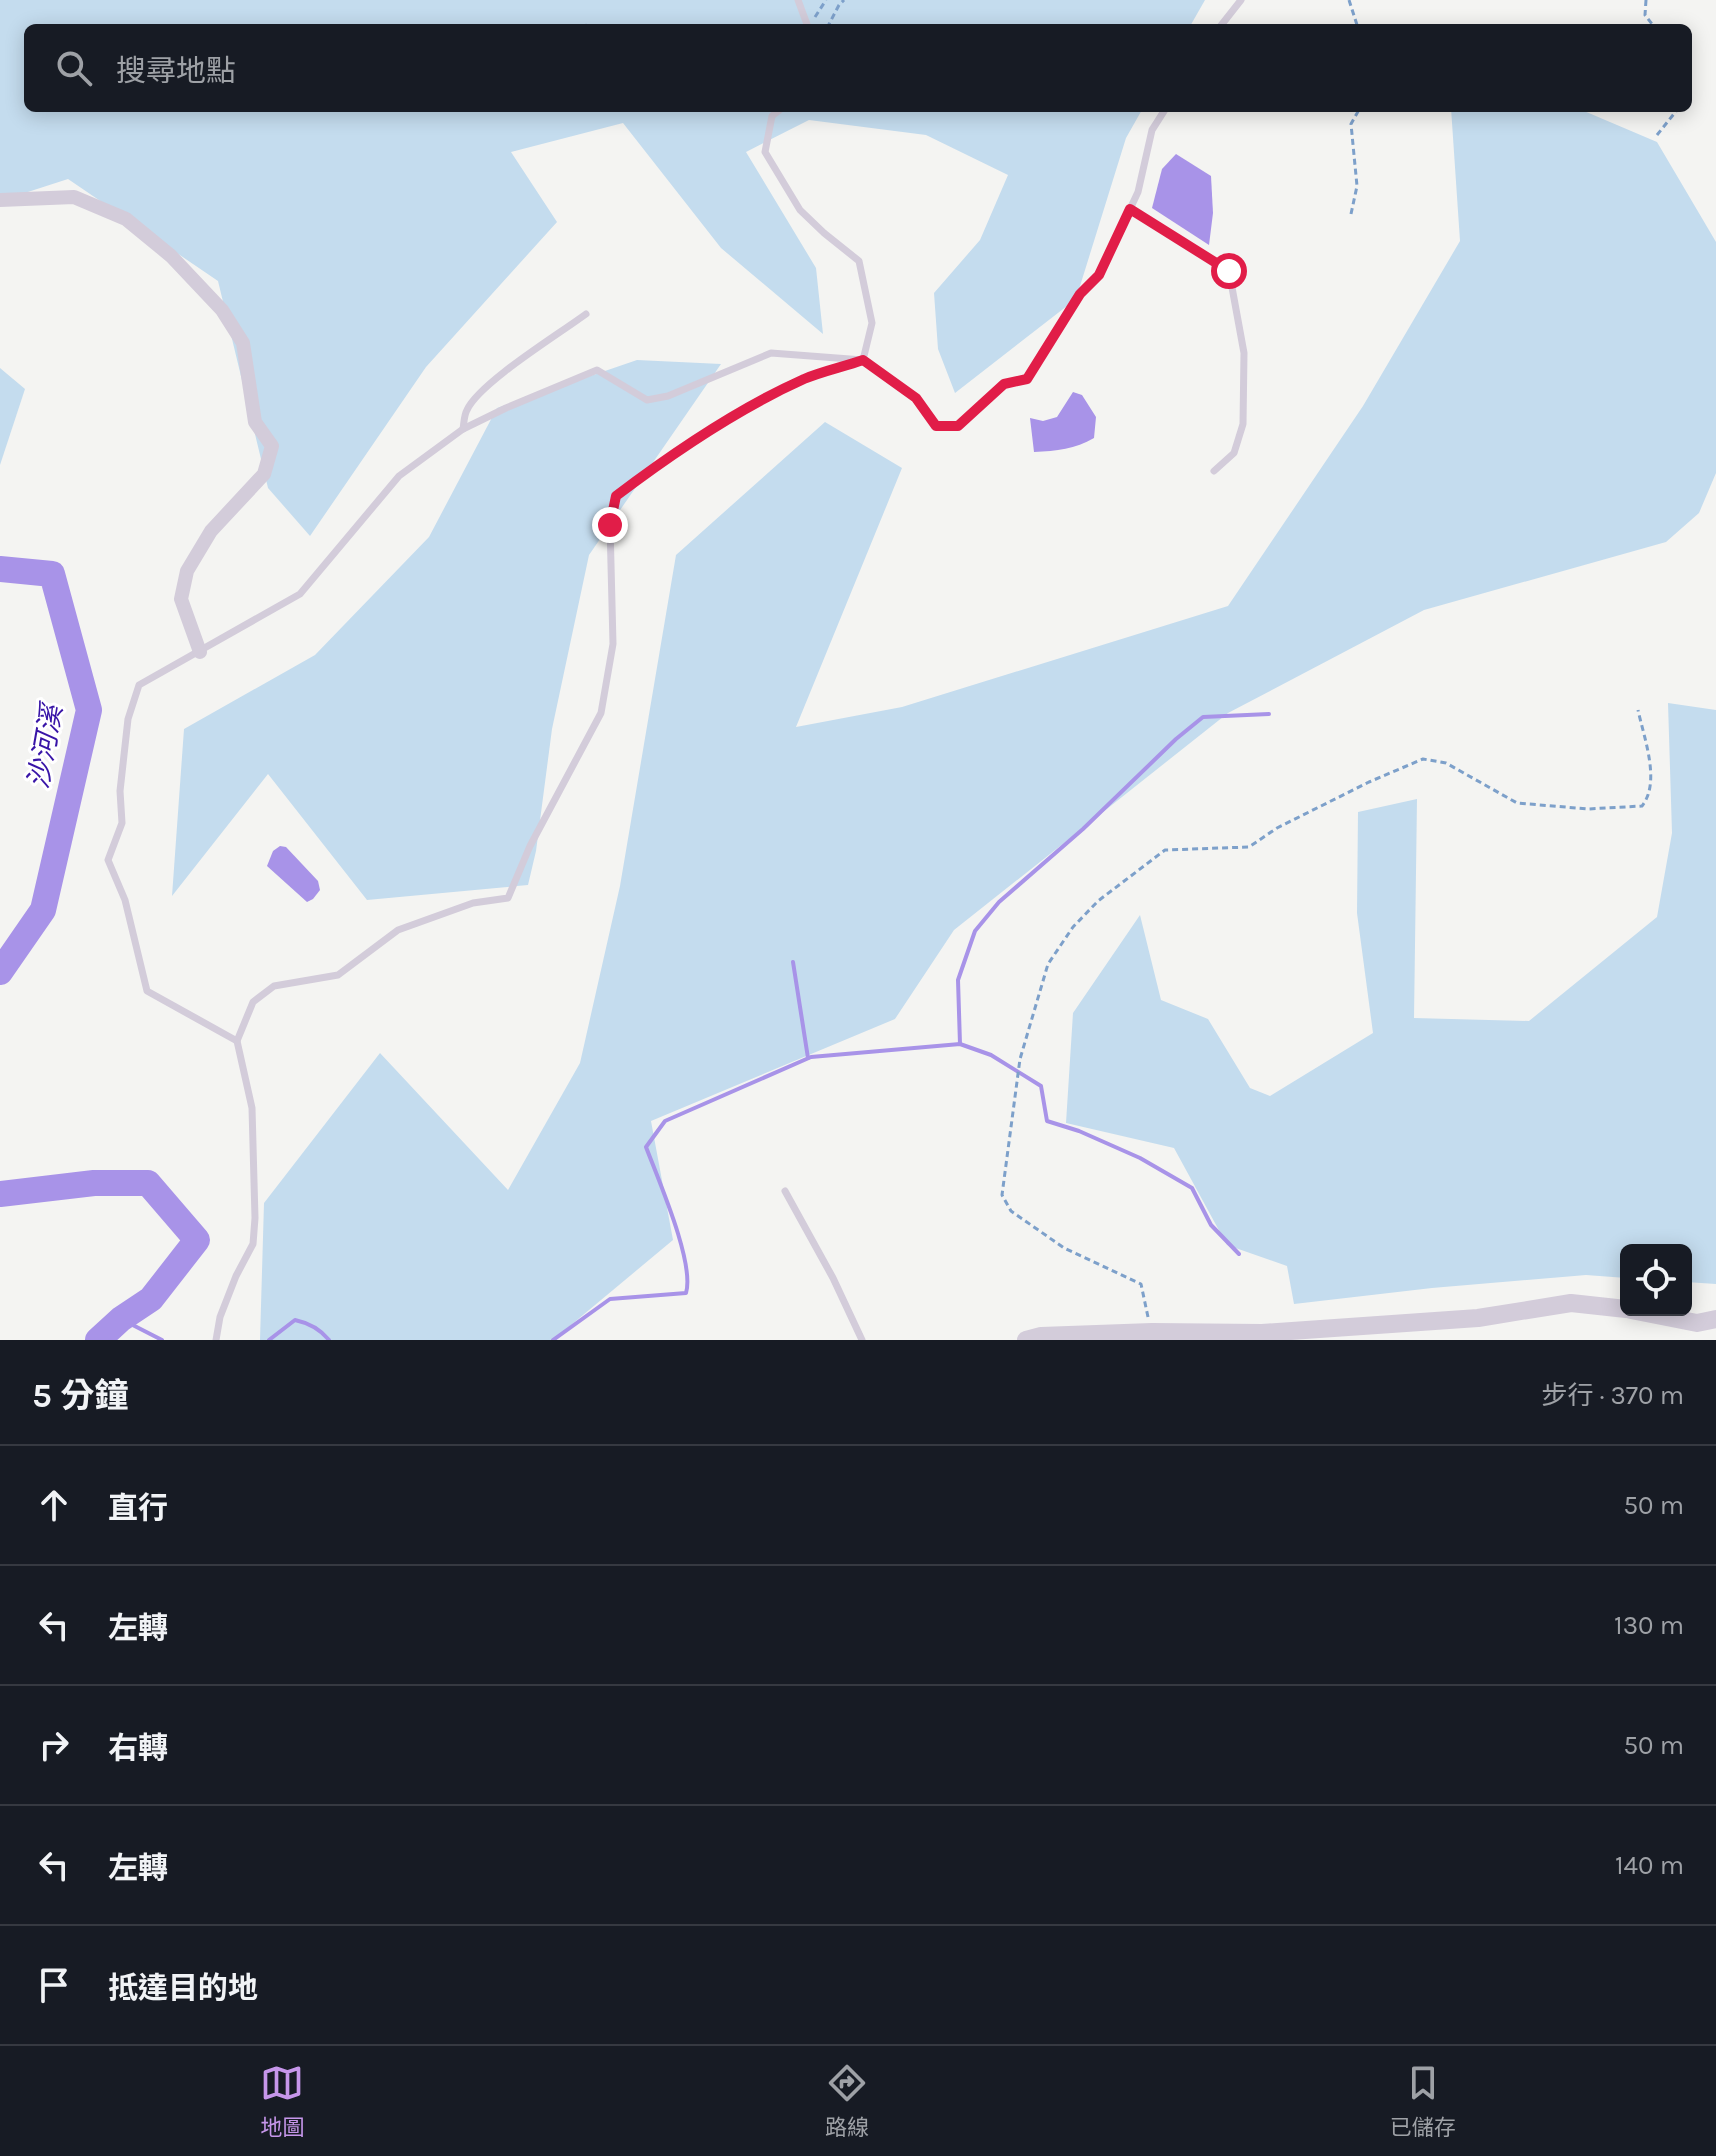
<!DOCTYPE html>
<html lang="zh-TW">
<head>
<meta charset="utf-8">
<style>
  body { margin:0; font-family:Karla,"Noto Sans TC",sans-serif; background:#20242c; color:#f1f3f6 }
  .controls { position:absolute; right:24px; bottom:24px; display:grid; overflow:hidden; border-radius:12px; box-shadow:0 4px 20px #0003 }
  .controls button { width:72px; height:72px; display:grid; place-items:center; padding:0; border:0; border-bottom:2px solid #363941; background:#171b24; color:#f1f3f6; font:40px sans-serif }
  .stop { position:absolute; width:24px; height:24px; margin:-18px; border:6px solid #e11d48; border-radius:50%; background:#fff }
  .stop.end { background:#e11d48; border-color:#fff; box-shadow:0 2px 8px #0008 }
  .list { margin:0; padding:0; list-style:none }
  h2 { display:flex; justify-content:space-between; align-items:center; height:104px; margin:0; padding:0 32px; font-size:34px }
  h2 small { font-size:26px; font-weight:400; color:#9ea1a6 }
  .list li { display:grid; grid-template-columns:52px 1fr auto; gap:24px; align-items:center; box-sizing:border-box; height:120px; padding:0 32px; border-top:2px solid #363941 }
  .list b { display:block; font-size:30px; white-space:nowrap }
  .list em { font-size:26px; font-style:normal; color:#9ea1a6 }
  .icon { flex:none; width:44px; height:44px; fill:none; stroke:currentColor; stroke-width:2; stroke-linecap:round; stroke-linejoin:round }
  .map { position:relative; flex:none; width:1716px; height:1340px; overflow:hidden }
  .search { position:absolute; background:#171b24; box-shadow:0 4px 20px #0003; left:24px; right:24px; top:24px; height:88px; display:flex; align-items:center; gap:20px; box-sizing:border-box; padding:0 28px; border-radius:12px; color:#9ea1a6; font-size:30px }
  .sheet { height:704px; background:#171b24 }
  nav { display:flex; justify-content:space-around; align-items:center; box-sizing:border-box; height:112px; border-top:2px solid #363941; background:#171b24; font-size:22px; color:#9ea1a6 }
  nav a { display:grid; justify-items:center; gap:4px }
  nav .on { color:#c696ea }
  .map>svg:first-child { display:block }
</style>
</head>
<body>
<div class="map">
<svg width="1716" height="1340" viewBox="0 0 1716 1340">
  <rect width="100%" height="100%" fill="#f4f4f2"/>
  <!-- green -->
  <g fill="#c4dcee">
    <polygon points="0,0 1205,0 1189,28 28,28 28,108 1143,108 1126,138 1076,299 955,393 938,349 934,293 980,240 1008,175 926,135 809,120 746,152 816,268 823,334 721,248 623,123 511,152 557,222 426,367 310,536 268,488 218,281 68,179 0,201"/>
    <polygon points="1451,108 1577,108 1657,142 1716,242 1716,473 1699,513 1666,542 1424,610 1228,713 954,930 895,1019 651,1121 673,1240 553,1340 260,1340 264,1203 380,1053 508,1190 580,1063 620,886 676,555 825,422 902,468 796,727 902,707 1228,606 1363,406 1460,241"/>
    <polygon points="637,360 721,364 589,555 552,729 536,851 528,885 367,900 268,774 172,896 184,729 315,655 429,537 497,408"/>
    <polygon points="0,368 25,389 0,465"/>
    <polygon points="1668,703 1716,710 1716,1284 1686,1282 1686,1250 1626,1250 1626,1278 1586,1275 1432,1288 1294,1304 1287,1266 1227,1245 1174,1148 1066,1123 1073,1013 1140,915 1161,1000 1208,1019 1250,1088 1270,1096 1373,1033 1357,913 1358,812 1417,799 1414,1018 1529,1021 1657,917 1672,833"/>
  </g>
  <!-- water -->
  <g fill="#a893e8">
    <polygon points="1176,154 1211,176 1213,213 1209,245 1152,208 1162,169"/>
    <path d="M 1073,392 L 1082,395 L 1096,417 L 1094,438 C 1075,449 1057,451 1034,452 L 1030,418 L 1043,421 L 1057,417 Z"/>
    <polygon points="280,846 286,847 318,881 320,890 313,899 307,902 267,866 273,851"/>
  </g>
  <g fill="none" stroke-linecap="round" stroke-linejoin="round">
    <!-- stream -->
    <g stroke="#a893e8" stroke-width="4">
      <polyline points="793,962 808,1058"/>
      <polyline points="960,1044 958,980 975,931 999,902 1083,829 1176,739 1203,717 1269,714"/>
      <polyline points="121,1319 162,1340"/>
      <path d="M 269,1340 L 295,1320 C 309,1323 320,1329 329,1340"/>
      <path d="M 553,1340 L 610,1299 L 686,1293 C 695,1263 658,1179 646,1147 L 665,1121 L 811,1057 L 960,1044 L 991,1055 L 1041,1086 L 1047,1121 L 1079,1131 L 1140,1158 L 1192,1188 L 1211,1225 L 1239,1254"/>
    </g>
    <!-- river -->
    <g stroke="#a893e8" stroke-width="26">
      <polyline points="0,569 52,574 89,710 43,910 0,972"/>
      <polyline points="0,1194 94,1183 148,1183 197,1240 151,1299 121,1319 98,1340"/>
    </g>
    <!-- path -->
    <g stroke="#7da0ca" stroke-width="3" stroke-dasharray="6 4" stroke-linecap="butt">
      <polyline points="1349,0 1358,28"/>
      <polyline points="1646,0 1645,15 1655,28"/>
      <polyline points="815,17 826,0"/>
      <polyline points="585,24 586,28"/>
      <polyline points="827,28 839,5 844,0"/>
      <polyline points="1657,135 1677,110 1677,108"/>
      <polyline points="1351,214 1357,186 1351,124 1360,108"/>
      <path d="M 1148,1317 L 1141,1284 L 1064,1248 L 1011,1211 L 1002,1195 L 1020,1059 L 1048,964 L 1073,927 L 1098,901 L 1165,850 L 1249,847 L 1277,828 L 1369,782 L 1423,759 L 1446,763 L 1517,803 L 1588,809 L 1642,806 C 1661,782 1644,738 1638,710"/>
    </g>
    <!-- service -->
    <g stroke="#d3ccda" stroke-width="7">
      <polyline points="798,0 808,27 811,28"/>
      <polyline points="1219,28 1241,0"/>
      <polyline points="1130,209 1229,271 1244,353 1243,424 1234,453 1214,471"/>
      <path d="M 463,429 C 464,423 464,415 467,410 C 479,383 559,334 586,314"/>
      <polyline points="237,1041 147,991 125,900 108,860 122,823 120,791 128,719 139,685 300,594 399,476 463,429 506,408 597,370 647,400 668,396 771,353 863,360 916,398 936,426 958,426 1004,384 1027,379 1080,294 1099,275 1138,192 1152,130 1166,108"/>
      <polyline points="785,1191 833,1278 862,1340"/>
      <path d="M 216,1340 L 220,1317 L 236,1276 L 253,1244 L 255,1218 L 252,1108 L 237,1041 L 253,1002 L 274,986 L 338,975 L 398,930 L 473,903 L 508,898 L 530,846 L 601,713 L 613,644 L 610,525 L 616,496 C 675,452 736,409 804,379 C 823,371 843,367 863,360 L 872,323 L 859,261 L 824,233 L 800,210 L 765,152 L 772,116 L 782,108"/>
    </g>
    <!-- minor -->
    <polyline stroke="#d3ccda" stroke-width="14" points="0,200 74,197 126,219 171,256 222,310 243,343 255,422 272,446 264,474 211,531 187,571 181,599 200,652"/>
    <!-- tertiary -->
    <g stroke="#d3ccda" stroke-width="18">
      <polyline points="1631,1310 1697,1323 1716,1319"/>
      <polyline points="1026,1340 1041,1336 1152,1332 1262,1333 1478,1318 1571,1303 1626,1309"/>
    </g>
  </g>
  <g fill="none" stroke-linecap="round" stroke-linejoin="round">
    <!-- route -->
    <path stroke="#e11d48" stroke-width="10" d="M 610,525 L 616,496 C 674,452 737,409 804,379 C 823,371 843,367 863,360 L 916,398 L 936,426 L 958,426 L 1004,384 L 1027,379 L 1080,294 L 1099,275 L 1130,209 L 1229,271"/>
  </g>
  <g text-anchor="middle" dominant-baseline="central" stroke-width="6" stroke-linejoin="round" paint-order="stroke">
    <!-- water labels -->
    <g font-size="28" font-style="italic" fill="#3814a7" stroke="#fff">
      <text transform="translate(45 747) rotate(-80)">沙河溪</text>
    </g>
  </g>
</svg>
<div class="controls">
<button><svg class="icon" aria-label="locate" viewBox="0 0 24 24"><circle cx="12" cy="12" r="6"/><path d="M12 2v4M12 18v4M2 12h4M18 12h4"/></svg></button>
</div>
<div class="stop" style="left:1229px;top:271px"></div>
<div class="stop end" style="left:610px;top:525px"></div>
<div class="search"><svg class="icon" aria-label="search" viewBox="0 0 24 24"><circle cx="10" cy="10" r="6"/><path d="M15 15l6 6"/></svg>搜尋地點</div>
</div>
<section class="sheet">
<h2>5 分鐘<small>步行 · 370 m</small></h2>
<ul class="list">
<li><svg class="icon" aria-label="ahead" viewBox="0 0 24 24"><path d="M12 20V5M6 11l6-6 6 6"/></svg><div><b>直行</b></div><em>50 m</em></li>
<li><svg class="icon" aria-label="left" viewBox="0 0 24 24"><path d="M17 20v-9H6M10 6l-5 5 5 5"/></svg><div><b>左轉</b></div><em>130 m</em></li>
<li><svg class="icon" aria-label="right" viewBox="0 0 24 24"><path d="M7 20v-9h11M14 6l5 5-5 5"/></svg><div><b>右轉</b></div><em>50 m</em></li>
<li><svg class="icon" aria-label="left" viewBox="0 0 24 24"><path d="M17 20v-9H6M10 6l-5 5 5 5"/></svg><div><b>左轉</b></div><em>140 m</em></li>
<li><svg class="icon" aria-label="arrive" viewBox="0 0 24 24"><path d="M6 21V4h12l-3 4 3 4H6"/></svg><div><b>抵達目的地</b></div></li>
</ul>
</section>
<nav>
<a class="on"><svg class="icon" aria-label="map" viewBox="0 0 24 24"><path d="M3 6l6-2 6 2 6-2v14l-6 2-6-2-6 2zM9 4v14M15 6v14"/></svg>地圖</a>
<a><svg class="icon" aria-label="directions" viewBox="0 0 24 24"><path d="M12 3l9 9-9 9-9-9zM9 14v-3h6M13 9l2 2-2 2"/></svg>路線</a>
<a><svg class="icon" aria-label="saved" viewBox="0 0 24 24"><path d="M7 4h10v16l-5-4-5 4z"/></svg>已儲存</a>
</nav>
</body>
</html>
